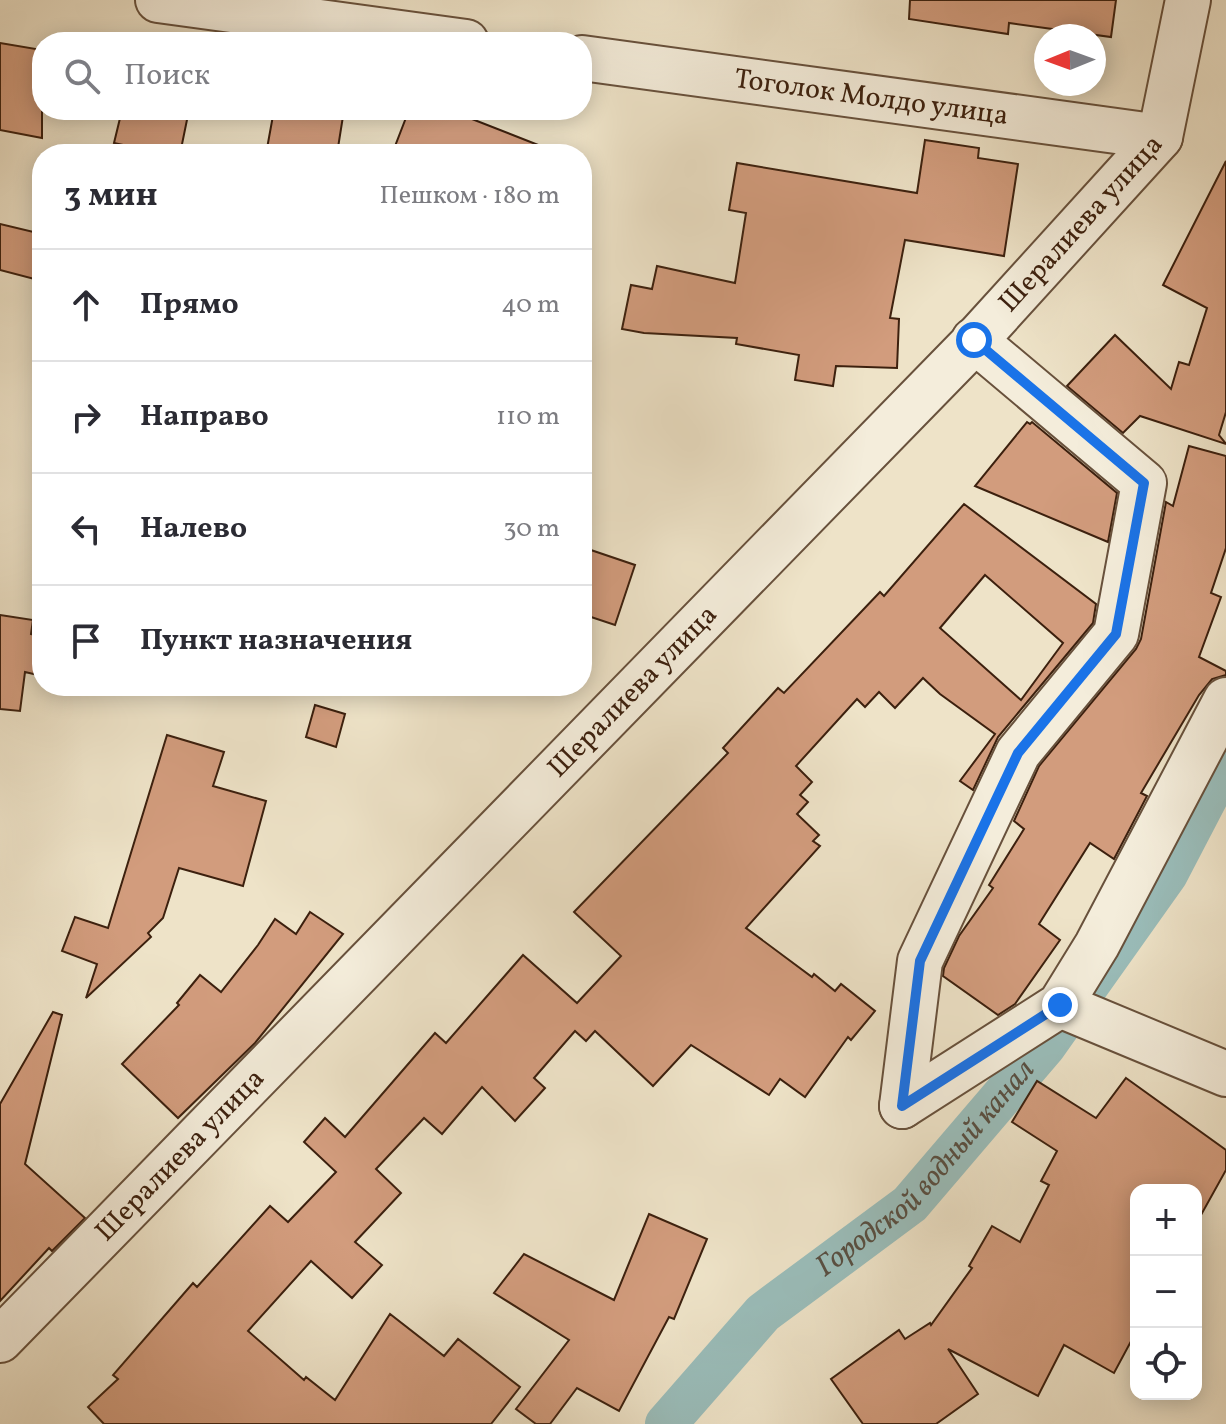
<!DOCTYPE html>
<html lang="ru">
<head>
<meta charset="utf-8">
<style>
  body { margin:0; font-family:Vollkorn,serif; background:#f7f7f7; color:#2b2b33 }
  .controls { position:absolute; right:24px; bottom:24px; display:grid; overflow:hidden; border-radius:16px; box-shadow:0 4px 20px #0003 }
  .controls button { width:72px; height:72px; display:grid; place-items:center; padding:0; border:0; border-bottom:2px solid #e1e1e2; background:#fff; color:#2b2b33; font:40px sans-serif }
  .compass { position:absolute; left:1034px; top:24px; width:72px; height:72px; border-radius:50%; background:#fff; box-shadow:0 4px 20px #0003; rotate:269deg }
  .stop { position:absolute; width:24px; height:24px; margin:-18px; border:6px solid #1a73e8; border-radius:50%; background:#fff }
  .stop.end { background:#1a73e8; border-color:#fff; box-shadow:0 2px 8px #0008 }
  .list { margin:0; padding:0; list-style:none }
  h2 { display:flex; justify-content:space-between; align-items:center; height:104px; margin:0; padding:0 32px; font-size:34px }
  h2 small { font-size:26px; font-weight:400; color:#7c7c81 }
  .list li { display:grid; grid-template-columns:52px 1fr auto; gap:24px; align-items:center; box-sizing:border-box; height:112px; padding:0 32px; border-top:2px solid #e1e1e2 }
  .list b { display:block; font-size:30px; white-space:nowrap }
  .list em { font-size:26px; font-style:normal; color:#7c7c81 }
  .icon { flex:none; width:44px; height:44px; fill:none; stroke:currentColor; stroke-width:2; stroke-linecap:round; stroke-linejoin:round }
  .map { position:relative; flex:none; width:1226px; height:1424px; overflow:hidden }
  .search { position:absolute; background:#fff; box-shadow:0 4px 20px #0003; left:32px; top:32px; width:560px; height:88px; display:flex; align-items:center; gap:20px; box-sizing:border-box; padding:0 28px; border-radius:32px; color:#7c7c81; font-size:30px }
  .panel { position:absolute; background:#fff; box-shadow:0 4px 20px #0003; left:32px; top:144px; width:560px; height:552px; border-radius:32px }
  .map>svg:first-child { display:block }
</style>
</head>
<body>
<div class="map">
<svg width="1226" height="1424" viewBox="0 0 1226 1424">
  <rect width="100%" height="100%" fill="#eee3c8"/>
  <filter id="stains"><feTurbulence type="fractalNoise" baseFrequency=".0025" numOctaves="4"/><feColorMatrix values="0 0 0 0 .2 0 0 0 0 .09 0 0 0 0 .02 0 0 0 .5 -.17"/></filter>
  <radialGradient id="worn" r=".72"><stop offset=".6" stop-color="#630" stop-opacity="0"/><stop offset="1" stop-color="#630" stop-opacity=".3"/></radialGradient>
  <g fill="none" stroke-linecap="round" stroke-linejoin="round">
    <!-- canal -->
    <path stroke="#9abdba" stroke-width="42" id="s1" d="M 666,1424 L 763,1313 L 910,1204 L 1045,1046 L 1167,874 L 1226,761"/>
  </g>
  <!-- building -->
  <g fill="#d29c7d" stroke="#3c200e" stroke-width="2" fill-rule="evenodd">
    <polygon points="910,0 1116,0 1111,37 1009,23 1008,34 909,19"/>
    <polygon points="0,43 42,50 42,138 0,130"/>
    <polygon points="122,110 189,110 180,154 164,154 114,143"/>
    <polygon points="274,110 344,110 337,154 266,154"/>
    <polygon points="409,110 449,110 556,152 556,154 392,154"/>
    <polygon points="925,140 979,148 978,158 1018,164 1004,256 905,240 890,318 899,319 897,368 836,366 833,386 795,380 799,355 736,344 737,338 644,333 622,329 631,285 652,289 657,266 735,283 746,213 729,210 737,163 917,193"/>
    <polygon points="1226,161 1226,412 1219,435 1226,444 1140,416 1123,433 1067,386 1115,335 1171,389 1179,362 1189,365 1207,308 1163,285"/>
    <polygon points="0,224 42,234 42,281 0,270"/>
    <polygon points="1027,422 1030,424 1032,422 1117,493 1108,542 975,486"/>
    <polygon points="1189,446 1226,456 1226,548 1211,593 1221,597 1199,657 1226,671 1226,675 1212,679 1199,695 1141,793 1147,796 1114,859 1090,843 1039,924 1060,940 1015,1004 998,1015 943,976 944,968 959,936 993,888 989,885 1024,829 1014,821 1039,766 1136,649 1141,639 1166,502 1173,506"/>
    <path d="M 964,504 L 1096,604 L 1093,623 L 998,737 L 973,790 L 960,781 L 995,734 L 940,694 L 923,678 L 895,708 L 879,692 L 865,707 L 857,699 L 796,766 L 812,782 L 800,795 L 808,802 L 797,814 L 819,835 L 813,841 L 820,846 L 746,928 L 812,977 L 814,974 L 835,991 L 841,984 L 875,1011 L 851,1040 L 848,1037 L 805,1097 L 780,1079 L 769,1095 L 691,1045 L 653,1086 L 595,1031 L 586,1041 L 575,1031 L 534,1078 L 545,1088 L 515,1121 L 482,1087 L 442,1134 L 424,1118 L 376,1169 L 401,1193 L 355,1242 L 382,1265 L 352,1298 L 311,1261 L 248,1331 L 304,1380 L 306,1377 L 335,1400 L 390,1314 L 444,1356 L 458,1339 L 520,1387 L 491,1424 L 104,1424 L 88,1407 L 118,1379 L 113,1375 L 193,1283 L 197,1287 L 270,1206 L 288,1222 L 336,1172 L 304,1142 L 325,1118 L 345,1137 L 435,1033 L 446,1043 L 523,955 L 577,1003 L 621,956 L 574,912 L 728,753 L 723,748 L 778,688 L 784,693 L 880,592 L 884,596 ZM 985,575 L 1063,643 L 1021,700 L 940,628 Z"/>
    <polygon points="582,547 635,565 615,625 582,614"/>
    <polygon points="0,615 33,620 31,634 42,637 42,676 25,672 20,711 0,709"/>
    <polygon points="315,705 345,714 336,747 306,737"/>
    <polygon points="167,735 224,752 213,786 266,801 243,886 179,868 163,918 148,933 151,937 86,998 97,964 62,951 75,917 108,928"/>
    <polygon points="310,912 343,934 255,1043 178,1118 122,1064 179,1005 177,1003 200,975 221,992 258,945 275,919 296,934"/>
    <polygon points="53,1012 62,1015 25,1164 85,1218 52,1251 49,1248 0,1301 0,1104"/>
    <polygon points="1126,1078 1226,1150 1226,1170 1196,1224 1196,1190 1136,1190 1136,1332 1114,1373 1064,1345 1038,1396 948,1349 978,1394 936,1424 863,1424 831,1379 899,1330 905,1339 930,1323 931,1325 972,1268 969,1266 992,1226 1020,1242 1049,1185 1041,1181 1057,1151 1012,1122 1037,1081 1096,1118"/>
    <polygon points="649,1214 707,1239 674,1319 669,1317 619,1411 577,1388 550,1424 536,1424 516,1409 569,1340 494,1293 524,1254 614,1300"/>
  </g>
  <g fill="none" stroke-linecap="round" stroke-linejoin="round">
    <!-- minor casing -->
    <g stroke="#68513c" stroke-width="48">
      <g id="minor">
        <polyline points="158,0 466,42"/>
        <path id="s2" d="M 582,58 L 1160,137"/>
        <polyline points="1060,1005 1226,1074"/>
        <polyline points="902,1106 920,961 1018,753 1116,634 1144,483 974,340"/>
        <polyline points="902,1106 1060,1005 1097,945 1226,700"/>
        <path id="s3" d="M 0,1340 L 970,346 L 1160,137 L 1188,0"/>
      </g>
    </g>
    <!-- minor -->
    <use href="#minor" stroke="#f4eddb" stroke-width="44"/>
  </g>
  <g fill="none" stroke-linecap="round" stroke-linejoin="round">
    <!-- route -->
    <polyline stroke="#1a73e8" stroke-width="10" points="974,340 1144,483 1116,634 1018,753 920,961 902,1106 1060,1005"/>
  </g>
  <g text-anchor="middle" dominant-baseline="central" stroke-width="8" stroke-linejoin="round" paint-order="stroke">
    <!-- street labels -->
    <g font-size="28" fill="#3c200e" stroke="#f4eddb">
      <text stroke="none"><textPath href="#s2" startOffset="292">Тоголок Молдо улица</textPath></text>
      <text stroke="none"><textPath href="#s3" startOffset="1554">Шералиева улица</textPath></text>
      <text stroke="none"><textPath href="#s3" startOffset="906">Шералиева улица</textPath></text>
      <text stroke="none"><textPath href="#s3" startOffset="258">Шералиева улица</textPath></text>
    </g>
    <!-- water labels -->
    <g font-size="30" font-style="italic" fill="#584f42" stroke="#f4eddb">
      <text stroke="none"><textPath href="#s1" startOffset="366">Городской водный канал</textPath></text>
    </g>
  </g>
  <rect width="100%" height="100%" filter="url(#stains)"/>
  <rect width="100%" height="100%" fill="url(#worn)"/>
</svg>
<div class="controls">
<button>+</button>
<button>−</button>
<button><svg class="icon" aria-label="locate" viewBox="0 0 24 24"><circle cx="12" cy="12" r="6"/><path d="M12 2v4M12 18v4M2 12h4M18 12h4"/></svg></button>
</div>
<svg class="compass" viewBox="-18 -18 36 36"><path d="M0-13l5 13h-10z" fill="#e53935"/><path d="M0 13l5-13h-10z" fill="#7c7c81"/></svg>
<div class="stop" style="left:974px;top:340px"></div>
<div class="stop end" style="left:1060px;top:1005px"></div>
<div class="search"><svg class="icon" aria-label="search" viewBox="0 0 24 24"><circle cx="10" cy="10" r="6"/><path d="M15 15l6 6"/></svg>Поиск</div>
<section class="panel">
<h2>3 мин<small>Пешком · 180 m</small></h2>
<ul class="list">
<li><svg class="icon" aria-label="ahead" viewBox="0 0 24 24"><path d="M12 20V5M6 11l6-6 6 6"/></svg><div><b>Прямо</b></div><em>40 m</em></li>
<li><svg class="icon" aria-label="right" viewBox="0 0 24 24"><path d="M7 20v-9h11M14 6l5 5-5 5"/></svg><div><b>Направо</b></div><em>110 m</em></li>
<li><svg class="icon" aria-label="left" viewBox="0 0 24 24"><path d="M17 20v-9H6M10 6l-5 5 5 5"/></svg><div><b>Налево</b></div><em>30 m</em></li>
<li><svg class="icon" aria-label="arrive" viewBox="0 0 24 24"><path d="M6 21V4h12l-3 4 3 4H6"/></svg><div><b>Пункт назначения</b></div></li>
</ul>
</section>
</div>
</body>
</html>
